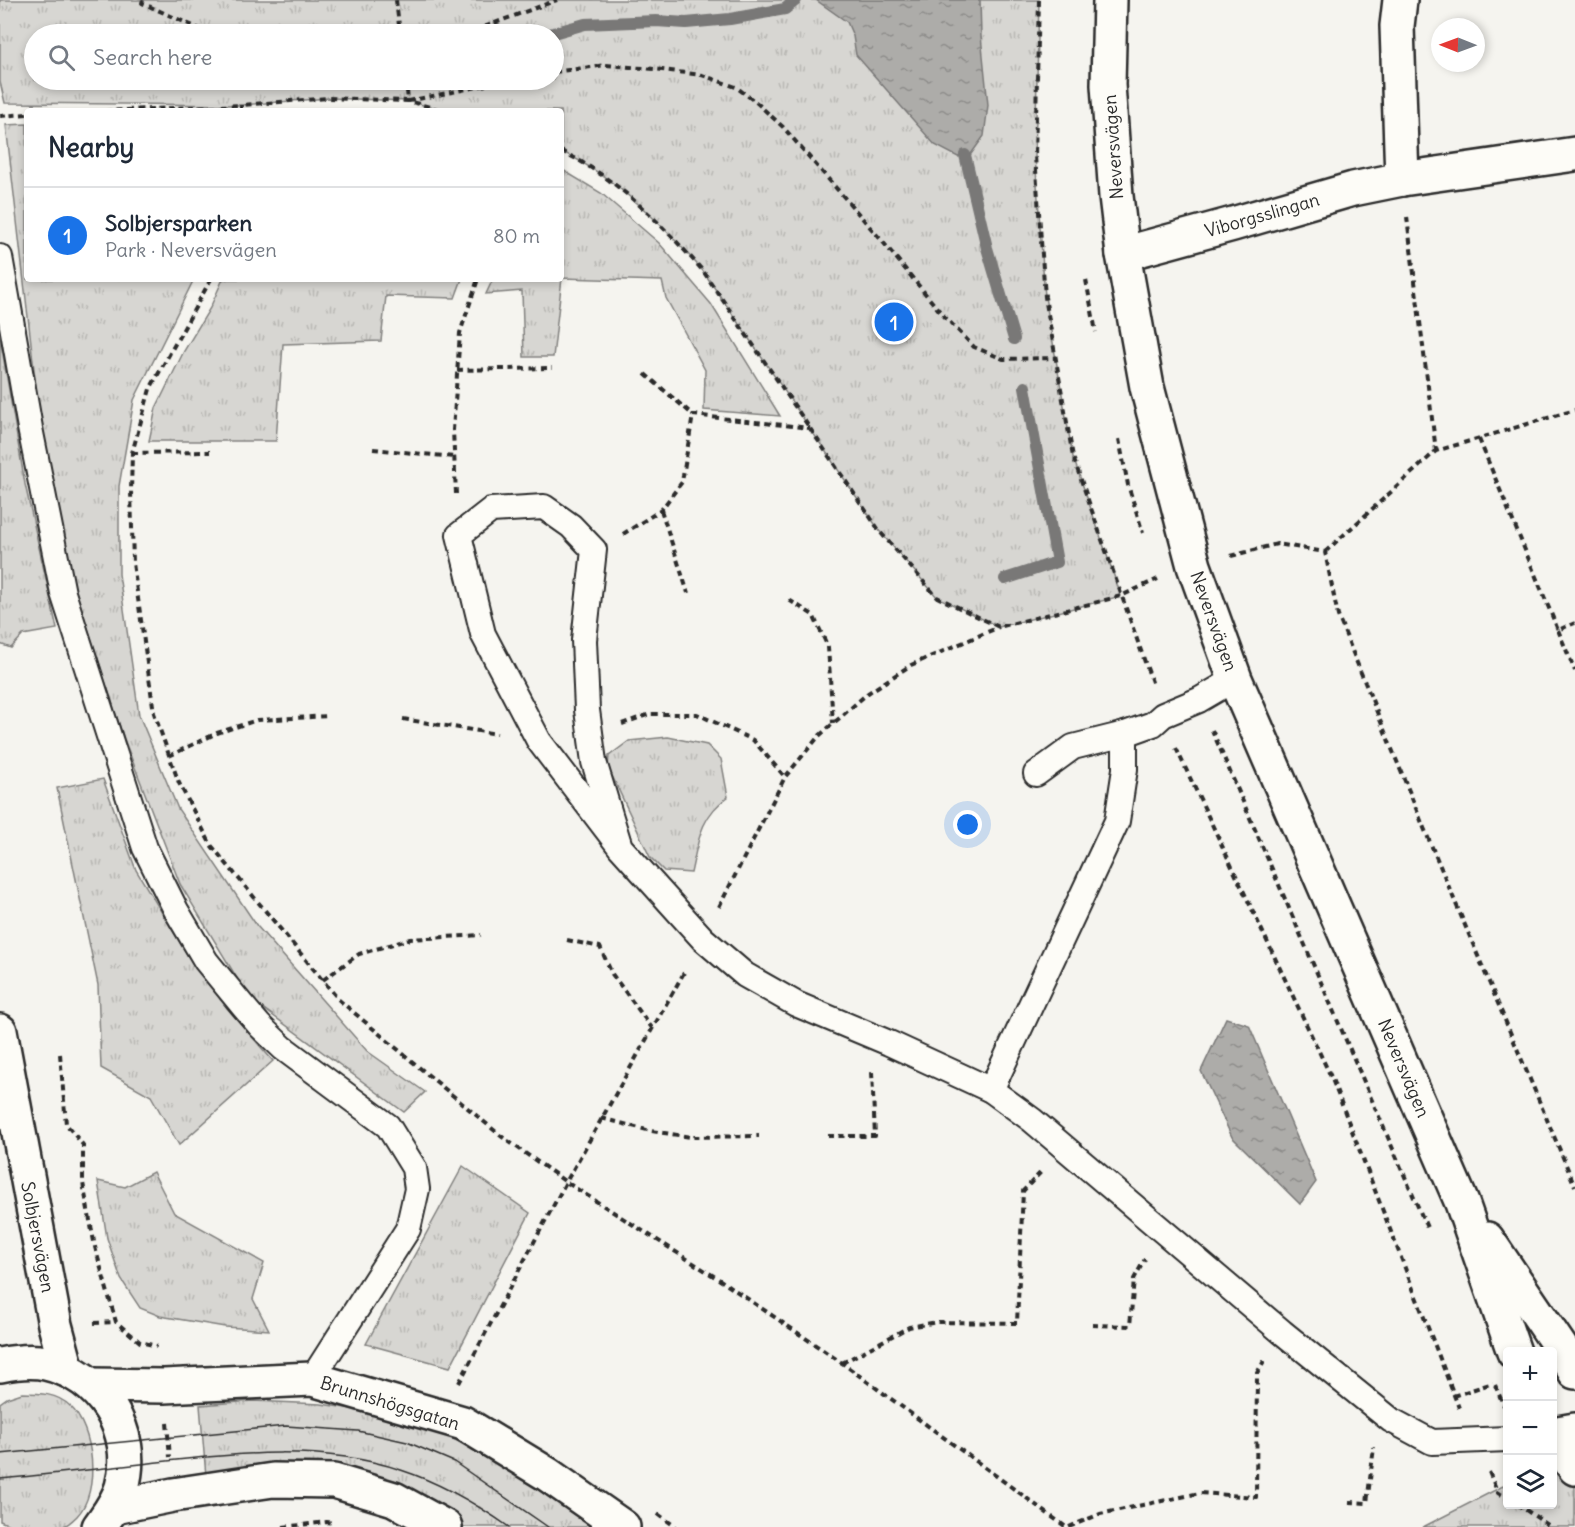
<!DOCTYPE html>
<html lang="en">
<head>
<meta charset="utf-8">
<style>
  body { margin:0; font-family:Delius,sans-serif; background:#f2f2f3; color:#1f2937 }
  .controls { position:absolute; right:18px; bottom:18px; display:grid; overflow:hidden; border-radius:6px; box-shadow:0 3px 9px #0003 }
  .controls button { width:54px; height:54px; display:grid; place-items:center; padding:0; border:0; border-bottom:2px solid #e0e1e3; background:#fff; color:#1f2937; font:30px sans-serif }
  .compass { position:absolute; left:1431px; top:18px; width:54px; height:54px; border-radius:50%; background:#fff; box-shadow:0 3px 9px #0003; rotate:271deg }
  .you { position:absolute; left:968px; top:825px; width:21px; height:21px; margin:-15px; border:4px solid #fff; border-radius:50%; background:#1a73e8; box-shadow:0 0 0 9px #1a73e833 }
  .badge { display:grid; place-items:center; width:39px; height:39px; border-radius:50%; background:#1a73e8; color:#fff; font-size:20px; font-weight:700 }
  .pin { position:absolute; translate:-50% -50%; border:3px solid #fff; box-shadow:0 2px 6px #0006 }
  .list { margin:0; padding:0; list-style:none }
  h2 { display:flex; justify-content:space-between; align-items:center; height:78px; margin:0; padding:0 24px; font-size:26px }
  h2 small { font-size:20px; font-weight:400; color:#747a83 }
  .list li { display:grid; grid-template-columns:39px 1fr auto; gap:18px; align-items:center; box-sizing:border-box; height:96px; padding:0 24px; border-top:2px solid #e0e1e3 }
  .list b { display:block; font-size:22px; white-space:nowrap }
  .list p { margin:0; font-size:20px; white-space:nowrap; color:#747a83 }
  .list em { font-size:20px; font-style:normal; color:#747a83 }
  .icon { flex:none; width:33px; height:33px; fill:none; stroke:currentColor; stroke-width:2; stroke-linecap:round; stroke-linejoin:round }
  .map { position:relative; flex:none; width:1575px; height:1527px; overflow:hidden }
  .search { position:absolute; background:#fff; box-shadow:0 3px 9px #0003; left:24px; top:24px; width:540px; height:66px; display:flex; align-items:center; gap:15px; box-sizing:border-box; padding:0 21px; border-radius:33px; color:#747a83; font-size:22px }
  .panel { position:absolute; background:#fff; box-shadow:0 3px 9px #0003; left:24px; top:108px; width:540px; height:174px; border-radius:6px }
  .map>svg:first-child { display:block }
</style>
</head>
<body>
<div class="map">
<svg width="1575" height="1527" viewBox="0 0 1575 1527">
  <defs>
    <pattern id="grass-tufts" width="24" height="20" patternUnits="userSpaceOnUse" patternTransform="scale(1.5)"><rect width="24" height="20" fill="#d7d6d2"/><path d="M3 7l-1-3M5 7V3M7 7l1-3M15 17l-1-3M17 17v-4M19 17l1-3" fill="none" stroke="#b9b8b4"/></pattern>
    <pattern id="water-ripples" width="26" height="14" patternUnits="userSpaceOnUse" patternTransform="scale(1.5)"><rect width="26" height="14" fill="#adaca9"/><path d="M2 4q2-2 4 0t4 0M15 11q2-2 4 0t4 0" fill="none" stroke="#8d8c8a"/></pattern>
  </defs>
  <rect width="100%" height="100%" fill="#f5f4ef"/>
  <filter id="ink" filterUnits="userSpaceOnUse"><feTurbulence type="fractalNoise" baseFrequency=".0167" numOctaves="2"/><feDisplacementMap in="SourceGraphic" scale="12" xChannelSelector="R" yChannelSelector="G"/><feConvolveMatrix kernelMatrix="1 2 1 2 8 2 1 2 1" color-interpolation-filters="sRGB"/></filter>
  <g filter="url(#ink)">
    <!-- grass -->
    <g fill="url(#grass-tufts)" stroke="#81807e" stroke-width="1.5" fill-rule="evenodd">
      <path d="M 0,0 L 1039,0 L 1035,156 L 1045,297 L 1073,457 L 1121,596 L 999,627 L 937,597 L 881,533 L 703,271 C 662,224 617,178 561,151 L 561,111 L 445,111 L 408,101 L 329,98 L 241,105 L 5,103 L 0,82 ZM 34,34 L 554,34 L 554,80 L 34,80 Z"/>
      <polygon points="27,124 27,279 194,279 134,400 119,486 119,574 139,715 178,809 257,926 367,1051 425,1092 404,1112 249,998 180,884 124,739 71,576 39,413 6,125"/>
      <polygon points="561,169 601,193 659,243 711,304 780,416 704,410 705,370 666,298 662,281 562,278 553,357 524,357 522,291 486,294 493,279 561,279"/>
      <polygon points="223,279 462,279 455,298 386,296 381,341 283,344 276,441 149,441 156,408 184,351 210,308"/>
      <polygon points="0,337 25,484 57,629 23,635 11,648 0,644"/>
      <path d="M 668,737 L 707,745 L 721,759 L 728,797 C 700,816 698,842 691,873 L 664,871 L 650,857 L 608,767 L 609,756 L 629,741 Z"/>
      <polygon points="103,779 136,870 188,956 227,1008 273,1061 179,1145 151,1096 101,1068 98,985 57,788"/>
      <polygon points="463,1166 530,1213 450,1367 366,1344"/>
      <polygon points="153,1172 174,1213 264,1263 253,1299 269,1330 225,1327 160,1316 140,1308 121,1279 107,1238 98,1181 125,1187"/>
      <path d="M 22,1393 C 39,1393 57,1393 70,1406 C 94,1428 101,1491 77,1516 C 73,1520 68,1525 62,1527 C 54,1527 43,1527 35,1527 C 21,1527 11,1527 0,1521 L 0,1403 L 7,1398 Z"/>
      <polygon points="253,1401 321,1404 378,1413 437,1432 501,1460 596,1523 593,1527 460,1527 416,1499 207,1488 200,1405"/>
      <polygon points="1575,1443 1575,1527 1423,1527 1507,1484 1508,1504 1552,1504 1553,1457"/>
    </g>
    <!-- water -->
    <g fill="url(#water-ripples)" stroke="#797877" stroke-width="1.5">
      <polygon points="816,0 980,0 981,36 988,105 984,136 971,154 958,157 935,145 856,55 853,36 847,22"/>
      <polygon points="1226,1018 1249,1025 1316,1182 1300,1204 1232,1137 1201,1071"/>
    </g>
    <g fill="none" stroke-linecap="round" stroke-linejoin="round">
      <!-- stream -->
      <g stroke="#797877" stroke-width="12">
        <polyline points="550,34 585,24 656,21 686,23 730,19 785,9 796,0"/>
        <polyline points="965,155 987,248 1014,339"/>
        <polyline points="1005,579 1057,562 1025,387"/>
      </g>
      <!-- service casing -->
      <g stroke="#2b2b2b" stroke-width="28">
        <g id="service">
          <polyline points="0,257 30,428 63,593 145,848 176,910 206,961 242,1005 260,1026 283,1048 388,1126 414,1168 417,1189 408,1229 312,1379"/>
          <polyline points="1036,774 1073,747 1125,734"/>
          <polyline points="620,847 594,762 587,710 584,640 594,550 571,526 544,507 491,510 459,535 483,634 539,741 620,847 703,939 745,975 796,1004 889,1043 991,1090 1032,1120 1282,1332 1391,1420 1432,1442 1508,1439"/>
          <polyline points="991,1090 1117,821 1125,769 1125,734 1153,724 1163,715 1199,700 1235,679"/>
        </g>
      </g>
      <!-- minor casing -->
      <g stroke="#2b2b2b" stroke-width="38">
        <g id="minor">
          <polyline points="1400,0 1397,26 1402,179"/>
          <polyline points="1123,254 1233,224 1353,189 1402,179 1575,154"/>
          <polyline points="91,1385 164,1386 312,1379 463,1423 547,1474 623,1527"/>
          <polyline points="1552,1434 1575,1430"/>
          <polyline points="114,1507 173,1495 273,1480 334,1481 394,1499 445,1527"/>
        </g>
      </g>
      <!-- tertiary casing -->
      <g stroke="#2b2b2b" stroke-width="38">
        <g id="tertiary">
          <polyline points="1110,0 1108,85 1116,196 1123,254 1147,387 1194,566 1235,679 1462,1203 1514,1352"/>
          <polyline points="1487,1239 1565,1354 1575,1372"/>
          <polyline points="1552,1436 1575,1468"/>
        </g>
      </g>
      <!-- secondary casing -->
      <g stroke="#2b2b2b" stroke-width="38">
        <g id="secondary">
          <polyline points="0,1031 55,1325 67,1370"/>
          <path d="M 0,1365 C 15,1362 31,1360 46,1363 C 101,1375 138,1432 122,1487 C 118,1502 108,1514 99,1527"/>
        </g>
      </g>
      <!-- path -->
      <g stroke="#2b2b2b" stroke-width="4" stroke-dasharray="6 4.5" stroke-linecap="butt">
        <polyline points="143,0 142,3 211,34"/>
        <polyline points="396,0 400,34"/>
        <polyline points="1039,0 1035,156 1045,297 1073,457 1153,685"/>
        <polyline points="465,34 557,0"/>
        <polyline points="554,72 606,65 654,69 702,75 736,87 757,103 783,127 883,242 942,314 974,347 1003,359 1056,358"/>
        <polyline points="406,80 408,101 511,80"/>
        <polyline points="105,111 241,105"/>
        <polyline points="241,111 241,105 329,98 408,101 445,111"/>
        <polyline points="0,116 27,114"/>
        <path d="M 561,151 C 617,178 662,224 703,271 L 881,533 L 937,597 L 999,627 L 1121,596 L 1158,579"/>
        <polyline points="1407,217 1436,451"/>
        <polyline points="211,279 150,389 132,453 131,491 133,563 154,713 179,783 211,845 339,1000 501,1136 566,1182 720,1280 842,1363 1066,1527"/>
        <polyline points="1086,280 1096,332"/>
        <polyline points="457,370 552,368"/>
        <polyline points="645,374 693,415"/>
        <polyline points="1119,439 1128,485 1143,533"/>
        <polyline points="1479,439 1558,630 1575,623"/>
        <polyline points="373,449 454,457"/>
        <polyline points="132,453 210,452"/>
        <polyline points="456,494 453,430 460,333 478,279"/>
        <polyline points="661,510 688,593"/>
        <polyline points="623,534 661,510 682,482 693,415 810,428"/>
        <polyline points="1325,552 1436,451 1575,410"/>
        <polyline points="1231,556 1277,544 1325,552 1338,616 1424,828 1575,1186"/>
        <polyline points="789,600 813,615 828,647 833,723"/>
        <polyline points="1558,630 1575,671"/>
        <polyline points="403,719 497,734"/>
        <polyline points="622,724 650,714 697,714 753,740 785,777"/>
        <polyline points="1212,730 1428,1230"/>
        <polyline points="1176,748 1332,1079 1459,1408"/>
        <polyline points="169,756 217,733 257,720 329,716"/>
        <polyline points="719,907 785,777 819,736 868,693 911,665 999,627"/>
        <polyline points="567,940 600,947 612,974 652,1028"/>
        <polyline points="323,980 359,954 410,939 481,935"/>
        <polyline points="60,1054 66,1124 83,1145 83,1183 95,1247 116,1322 140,1342 157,1346"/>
        <polyline points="601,1118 651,1131 691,1137 759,1136"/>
        <polyline points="828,1136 875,1136 872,1072"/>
        <polyline points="94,1323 116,1322"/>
        <polyline points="1092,1325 1130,1326 1134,1279 1145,1259"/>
        <polyline points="842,1363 909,1327 937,1322 1017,1323 1023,1191 1042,1171"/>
        <polyline points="459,1383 566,1182 686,969"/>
        <polyline points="1495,1385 1504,1406"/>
        <polyline points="1453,1396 1493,1383"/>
        <polyline points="167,1423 170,1457"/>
        <polyline points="1489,1472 1498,1493 1508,1499"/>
        <polyline points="1349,1502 1367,1503 1374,1447"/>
        <polyline points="1517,1504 1551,1527"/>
        <polyline points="658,1514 676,1527"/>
        <polyline points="283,1527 327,1522 334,1523"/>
        <polyline points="1069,1527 1100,1514 1200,1493 1256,1497 1257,1373 1264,1361"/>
      </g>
      <!-- service -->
      <use href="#service" stroke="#fdfcf7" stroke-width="24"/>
      <!-- minor -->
      <use href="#minor" stroke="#fdfcf7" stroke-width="33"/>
      <!-- tertiary -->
      <use href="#tertiary" stroke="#fdfcf7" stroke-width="33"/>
      <!-- secondary -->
      <use href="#secondary" stroke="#fdfcf7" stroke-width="33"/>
      <!-- tram -->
      <g stroke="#2b2b2b" stroke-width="1.5">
        <polyline points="0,1454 286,1426 358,1431 407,1442 454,1462 548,1527"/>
        <path d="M 0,1479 C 53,1474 105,1468 158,1462 C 238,1453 323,1444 401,1470 C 441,1483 475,1503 509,1527"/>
      </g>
    </g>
  </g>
  <g text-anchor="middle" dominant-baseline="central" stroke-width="4.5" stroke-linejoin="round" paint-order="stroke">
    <!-- street labels -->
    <g font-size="18" fill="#2b2b2b" stroke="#fdfcf7">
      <text transform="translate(1113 147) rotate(-94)">Neversvägen</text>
      <text transform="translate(1262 215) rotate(-16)">Viborgsslingan</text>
      <text transform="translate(1214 621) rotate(70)">Neversvägen</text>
      <text transform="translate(1404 1068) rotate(67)">Neversvägen</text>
      <text transform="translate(38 1237) rotate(79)">Solbjersvägen</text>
      <text transform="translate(390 1403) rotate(17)">Brunnshögsgatan</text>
    </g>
  </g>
</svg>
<div class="controls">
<button>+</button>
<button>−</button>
<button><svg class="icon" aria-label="layers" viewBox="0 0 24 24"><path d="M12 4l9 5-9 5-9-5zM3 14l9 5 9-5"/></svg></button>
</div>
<svg class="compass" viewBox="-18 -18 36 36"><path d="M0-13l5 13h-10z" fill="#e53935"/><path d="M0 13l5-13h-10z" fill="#747a83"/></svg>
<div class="you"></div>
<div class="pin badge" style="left:894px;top:322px">1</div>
<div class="search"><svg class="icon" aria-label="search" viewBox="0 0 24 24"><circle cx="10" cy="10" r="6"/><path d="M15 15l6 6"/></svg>Search here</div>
<section class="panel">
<h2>Nearby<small></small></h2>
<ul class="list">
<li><span class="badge">1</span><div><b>Solbjersparken</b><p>Park · Neversvägen</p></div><em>80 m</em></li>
</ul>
</section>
</div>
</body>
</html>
